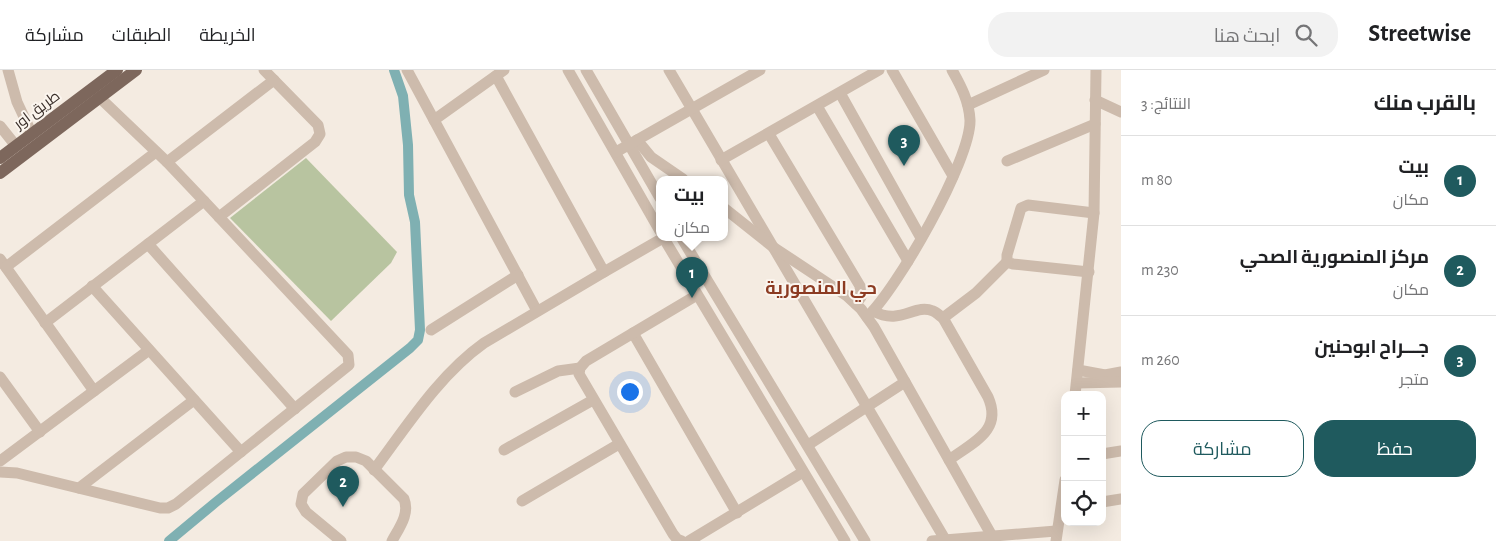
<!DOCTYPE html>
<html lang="ar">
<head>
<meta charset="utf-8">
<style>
  body { margin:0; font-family:"Alegreya Sans",Cairo,sans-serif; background:#f2f2f2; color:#202124; direction:rtl }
  .controls { position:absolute; right:15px; bottom:15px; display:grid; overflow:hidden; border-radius:10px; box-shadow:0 5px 20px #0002 }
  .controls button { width:45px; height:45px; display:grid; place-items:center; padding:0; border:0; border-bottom:1px solid #e0e0e0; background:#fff; color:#202124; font:25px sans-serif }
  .you { position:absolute; left:629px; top:321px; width:18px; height:18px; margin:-12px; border:4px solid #fff; border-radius:50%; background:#1a73e8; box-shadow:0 0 0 8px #1a73e833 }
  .badge { display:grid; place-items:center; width:32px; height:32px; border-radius:50%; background:#1f5a5e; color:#fff; font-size:16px; font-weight:700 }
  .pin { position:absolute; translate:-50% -41px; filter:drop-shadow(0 1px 2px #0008) }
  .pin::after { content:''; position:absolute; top:26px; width:18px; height:15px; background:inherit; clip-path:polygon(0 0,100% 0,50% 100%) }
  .popup { position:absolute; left:656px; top:106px; width:72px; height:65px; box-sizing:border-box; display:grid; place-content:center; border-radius:10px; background:#fff; filter:drop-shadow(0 1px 4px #0005); font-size:16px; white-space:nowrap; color:#757577 }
  .popup b { font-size:19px; color:#202124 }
  .popup::after { content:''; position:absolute; left:50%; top:100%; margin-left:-10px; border:10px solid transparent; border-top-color:#fff }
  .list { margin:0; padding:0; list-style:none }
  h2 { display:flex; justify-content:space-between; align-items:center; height:65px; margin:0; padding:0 20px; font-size:21px }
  h2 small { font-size:16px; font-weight:400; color:#757577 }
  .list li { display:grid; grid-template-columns:32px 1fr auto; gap:15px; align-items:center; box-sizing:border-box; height:90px; padding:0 20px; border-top:1px solid #e0e0e0 }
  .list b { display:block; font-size:19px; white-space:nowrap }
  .list p { margin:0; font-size:16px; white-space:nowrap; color:#757577 }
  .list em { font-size:16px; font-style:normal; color:#757577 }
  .actions { display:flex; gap:10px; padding:15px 20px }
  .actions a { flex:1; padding:11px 0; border:1px solid #1f5a5e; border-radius:20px; text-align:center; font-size:18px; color:#1f5a5e }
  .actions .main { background:#1f5a5e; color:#fff }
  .icon { flex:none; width:28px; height:28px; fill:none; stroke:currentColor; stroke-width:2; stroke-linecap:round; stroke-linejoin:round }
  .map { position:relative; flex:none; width:1121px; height:471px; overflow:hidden; direction:ltr }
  header { display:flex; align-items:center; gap:30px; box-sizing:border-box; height:70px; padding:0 25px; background:#fff; border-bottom:1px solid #e0e0e0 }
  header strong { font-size:24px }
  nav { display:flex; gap:28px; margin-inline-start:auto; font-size:18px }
  .search { width:350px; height:45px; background:#f2f2f2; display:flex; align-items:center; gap:12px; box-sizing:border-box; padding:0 18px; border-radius:20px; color:#757577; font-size:19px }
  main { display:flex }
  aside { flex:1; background:#fff }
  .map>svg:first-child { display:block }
</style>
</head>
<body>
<header>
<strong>Streetwise</strong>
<div class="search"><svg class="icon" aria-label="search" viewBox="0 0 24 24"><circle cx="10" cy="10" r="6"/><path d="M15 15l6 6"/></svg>ابحث هنا</div>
<nav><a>الخريطة</a><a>الطبقات</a><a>مشاركة</a></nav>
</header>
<main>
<aside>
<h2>بالقرب منك<small>النتائج: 3</small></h2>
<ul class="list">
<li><span class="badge">1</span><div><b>بيت</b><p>مكان</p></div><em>80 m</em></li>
<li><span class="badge">2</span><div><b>مركز المنصورية الصحي</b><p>مكان</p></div><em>230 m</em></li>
<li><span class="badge">3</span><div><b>جـــراح ابوحنين</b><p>متجر</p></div><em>260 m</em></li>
</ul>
<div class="actions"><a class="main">حفظ</a><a>مشاركة</a></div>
</aside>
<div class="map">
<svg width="1121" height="471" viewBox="0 0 1121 471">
  <rect width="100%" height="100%" fill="#f4ebe1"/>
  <!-- green -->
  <polygon fill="#b8c4a0" points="306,88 397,182 391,193 331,251 230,148"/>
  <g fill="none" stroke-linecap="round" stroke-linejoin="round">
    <!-- canal -->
    <polyline stroke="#7fb0b2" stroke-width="10" points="169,471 216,432 410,278 418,270 420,260 415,152 409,125 408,75 403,26 394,0"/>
    <!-- minor -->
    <g stroke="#cdbbac" stroke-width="11">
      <polyline points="8,0 17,32 32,64"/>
      <polyline points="407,0 537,241"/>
      <polyline points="568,0 660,161"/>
      <polyline points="586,0 660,128"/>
      <polyline points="669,0 946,471"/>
      <polyline points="892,0 953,106"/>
      <polyline points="496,6 604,202"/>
      <polyline points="840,23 921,168"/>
      <polyline points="1095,30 1121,42"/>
      <polyline points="968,35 1044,0"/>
      <polyline points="817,36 908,191"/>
      <polyline points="434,50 504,0"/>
      <polyline points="0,56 16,76"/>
      <polyline points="769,64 860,216 861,227 856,234"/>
      <polyline points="637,70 651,87 683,109"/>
      <polyline points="616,82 760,0"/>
      <polyline points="721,90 879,0"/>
      <polyline points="1007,91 1095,54"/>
      <polyline points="167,92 274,10"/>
      <polyline points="724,138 773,177 847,226 861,239 874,257 992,466"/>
      <polyline points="219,147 315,72 320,64 318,55 264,0"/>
      <polyline points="663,167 845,471"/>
      <polyline points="681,167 865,471"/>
      <polyline points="148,174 295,339"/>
      <polyline points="0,189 94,321"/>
      <polyline points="6,197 156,82"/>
      <polyline points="1089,202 1013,194 1007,192 1007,185 1021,138 1028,135 1094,143"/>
      <polyline points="92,216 241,382"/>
      <path d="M 873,241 C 901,256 914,233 933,241 C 936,242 940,246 943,248 L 988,327 C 1003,361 973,372 949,390"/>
      <path d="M 867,247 C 897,219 971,90 970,50 C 969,31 961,16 952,0"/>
      <polyline points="943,248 976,223 1007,192"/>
      <polyline points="45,253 204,131"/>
      <polyline points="431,260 518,205"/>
      <polyline points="633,263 737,443"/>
      <polyline points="1078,300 1105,305 1121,302"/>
      <polyline points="0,307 40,362"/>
      <polyline points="1077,313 1121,312"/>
      <polyline points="515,322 558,301 580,298"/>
      <polyline points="1075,325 1094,143 1096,0"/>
      <polyline points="808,375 905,312"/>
      <polyline points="504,380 593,330"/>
      <polyline points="1102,384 1121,381"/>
      <polyline points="0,391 149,280"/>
      <path d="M 374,400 C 407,356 439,305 484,273 L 604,202 L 663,168"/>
      <polyline points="0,402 17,403 160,438 168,438 176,434 349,295 348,285 204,131 167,92 99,27"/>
      <polyline points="79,418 194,330"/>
      <polyline points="522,431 619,374"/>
      <polyline points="1102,432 1121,429"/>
      <path d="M 341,471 L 306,442 L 301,434 L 303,424 L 337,391 L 346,387 L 356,387 L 366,391 L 404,429 C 410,444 399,458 392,471"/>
      <polyline points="682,471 677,469 673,464 579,304 580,298 586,291 697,225"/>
      <polyline points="689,471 803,402"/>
      <polyline points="932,471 1056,461"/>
      <polyline points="1056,471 1065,410"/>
    </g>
    <!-- major -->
    <g stroke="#7d675c" stroke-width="12">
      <polyline points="0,88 117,0"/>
      <polyline points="0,103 136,0"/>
    </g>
  </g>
  <g text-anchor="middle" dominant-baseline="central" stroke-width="4" stroke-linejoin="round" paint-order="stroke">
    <!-- street labels -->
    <g font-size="15" fill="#3b302b" stroke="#fbf5ee">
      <text transform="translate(37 40) rotate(-37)">طريق اور</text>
    </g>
    <!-- quarter labels -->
    <g font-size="18" font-weight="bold" fill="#8c3b22" stroke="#fbf5ee">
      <text x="821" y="219">حي المنصورية</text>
    </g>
  </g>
</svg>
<div class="controls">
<button>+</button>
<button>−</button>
<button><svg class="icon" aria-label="locate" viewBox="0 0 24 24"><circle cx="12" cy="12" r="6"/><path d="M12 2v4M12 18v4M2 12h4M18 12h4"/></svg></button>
</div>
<div class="you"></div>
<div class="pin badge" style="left:692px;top:228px">1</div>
<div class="popup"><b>بيت</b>مكان</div>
<div class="pin badge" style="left:343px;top:437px">2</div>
<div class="pin badge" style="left:904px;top:96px">3</div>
</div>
</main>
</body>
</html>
